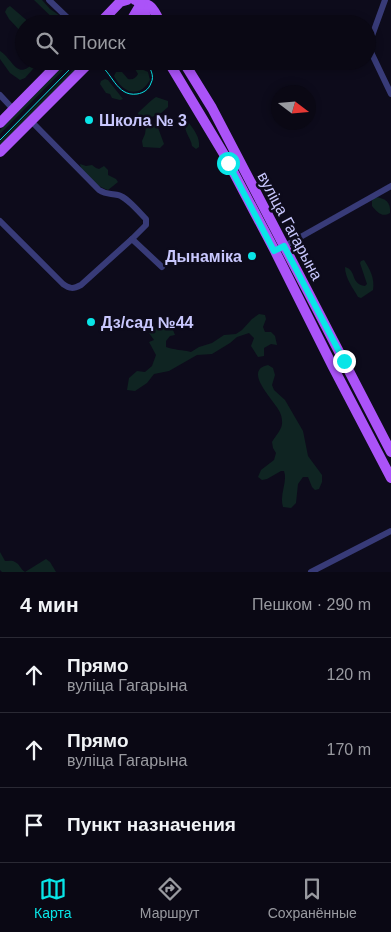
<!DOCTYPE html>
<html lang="ru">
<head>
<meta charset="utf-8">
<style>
  body { margin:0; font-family:Helvetica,sans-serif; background:#13111d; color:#f1f3f6 }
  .compass { position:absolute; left:271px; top:85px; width:45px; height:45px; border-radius:50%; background:#0a0814; box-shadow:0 2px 8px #0003; rotate:106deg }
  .stop { position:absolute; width:15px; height:15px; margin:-11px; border:4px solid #09e5e7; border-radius:50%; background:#fff }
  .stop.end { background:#09e5e7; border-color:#fff; box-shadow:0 1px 5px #0008 }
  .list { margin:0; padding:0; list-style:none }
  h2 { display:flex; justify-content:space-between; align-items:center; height:65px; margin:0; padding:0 20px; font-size:21px }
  h2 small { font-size:16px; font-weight:400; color:#999aa0 }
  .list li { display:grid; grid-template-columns:32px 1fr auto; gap:15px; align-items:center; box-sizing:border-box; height:75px; padding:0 20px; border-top:1px solid #2a2934 }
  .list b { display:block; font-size:19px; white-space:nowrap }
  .list p { margin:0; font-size:16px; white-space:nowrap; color:#999aa0 }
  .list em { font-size:16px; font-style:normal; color:#999aa0 }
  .icon { flex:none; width:28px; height:28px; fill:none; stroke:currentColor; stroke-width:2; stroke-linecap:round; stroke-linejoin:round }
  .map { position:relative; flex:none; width:391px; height:572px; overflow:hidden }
  .search { position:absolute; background:#0a0814; box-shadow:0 2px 8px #0003; left:15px; right:15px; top:15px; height:55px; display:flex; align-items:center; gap:12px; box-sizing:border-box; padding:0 18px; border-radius:28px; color:#999aa0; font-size:19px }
  .sheet { height:290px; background:#0a0814 }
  nav { display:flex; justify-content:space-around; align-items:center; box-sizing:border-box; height:70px; border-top:1px solid #2a2934; background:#0a0814; font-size:14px; color:#999aa0 }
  nav a { display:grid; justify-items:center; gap:2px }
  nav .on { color:#09e5e7 }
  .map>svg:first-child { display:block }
</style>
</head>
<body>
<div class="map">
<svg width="391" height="572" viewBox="0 0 391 572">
  <rect width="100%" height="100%" fill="#0d0b1b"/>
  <!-- green -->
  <g fill="#0f2422">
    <polygon points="34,0 42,0 50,9 66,20 67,24 59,24"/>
    <polygon points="10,6 31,24 24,24 24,35 9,19 5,12 7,8"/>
    <path d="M 0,51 C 14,60 17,82 35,61 L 40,61 L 25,78 L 20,80 L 10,73 L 0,59 Z"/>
    <polygon points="68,61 72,61 0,134 0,130"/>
    <polygon points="81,65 0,146 0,141 74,68"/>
    <path d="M 139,68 L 148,72 L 150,80 C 139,99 123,93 114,76 L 116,72 L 122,72 L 128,79 C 133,80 136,78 138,74 L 135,69 Z"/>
    <polygon points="105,79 108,80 123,99 120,100 112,98 110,94 106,93 100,84 101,81"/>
    <path d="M 156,97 L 168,101 L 168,107 L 160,114 L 143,120 L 139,119 L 138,113 C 141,110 152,99 156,97 Z"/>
    <polygon points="152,123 157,125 164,144 160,148 143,147 142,141 145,134 146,127"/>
    <path d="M 186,123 L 189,123 C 194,130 200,137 199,147 L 196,149 L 192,146 C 191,137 183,132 186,123 Z"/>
    <path d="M 80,164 L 86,166 L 92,165 L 96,168 L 99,169 L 104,166 L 108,170 L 108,175 L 116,179 L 118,182 L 108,190 C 97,186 82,176 80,164 Z"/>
    <path d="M 375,197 C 385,198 391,202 390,213 C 382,218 377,212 372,206 L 372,201 L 373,198 Z"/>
    <path d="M 364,260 C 370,269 375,279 373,290 L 361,298 L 358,297 C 353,288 345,278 345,267 C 357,270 350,284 365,286 L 367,284 L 360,263 L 361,261 Z"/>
    <path d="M 259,314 L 265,315 L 266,319 L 263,327 L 265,332 L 271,332 L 275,336 L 277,345 L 271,344 L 264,348 L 264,356 L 258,357 L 251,346 L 254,338 L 249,333 L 237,337 L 230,343 L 212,354 L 197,355 L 169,371 L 154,374 L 147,383 L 135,391 L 127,390 L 129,378 L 137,371 L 145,372 L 152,366 L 156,355 L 149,342 L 154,340 L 149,333 L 152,327 C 161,330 162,327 166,319 L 172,319 L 175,323 L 173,330 L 175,335 L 170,336 L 166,341 L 166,347 C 174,350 183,350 191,352 L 199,347 L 212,343 L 224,335 L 236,334 L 242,330 L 252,319 Z"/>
    <path d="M 268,365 L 273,368 L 275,375 L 272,385 L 274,390 L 285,400 L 303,431 L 308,456 L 322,475 L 322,482 L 319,489 L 315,490 L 312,487 L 308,477 L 303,477 L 298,484 L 296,503 L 291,508 L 283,507 C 279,494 288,482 284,471 L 281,471 L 267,479 L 262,480 L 258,477 L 261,470 L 274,460 L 276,453 L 273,448 L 272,442 C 276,435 283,429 282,421 C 282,415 279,410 276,406 C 270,396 244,370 268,365 Z"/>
    <path d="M 0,552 L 5,561 C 8,561 13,560 15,562 C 20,564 20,569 25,572 L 46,559 L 50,562 L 56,572 L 2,572 L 0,570 Z"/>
  </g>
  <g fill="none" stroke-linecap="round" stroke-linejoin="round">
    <!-- minor -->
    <g stroke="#383b78" stroke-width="6">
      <polyline points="49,0 74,24"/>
      <polyline points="385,0 369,44 370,50 391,94"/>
      <polyline points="0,95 13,109"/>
      <path d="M 31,121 L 99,190 C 107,195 110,193 118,195 C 127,197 139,212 146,219 L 146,225 L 132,239 L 162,267"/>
      <path d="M 0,221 L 63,284 C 70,289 73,289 81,285 L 132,239"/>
      <polyline points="281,248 391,186"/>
      <polyline points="311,572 391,531"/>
    </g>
    <!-- primary -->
    <g stroke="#ab53f8" stroke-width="10">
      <path d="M 135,0 C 153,5 153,8 161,24"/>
      <polyline points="141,1 148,24"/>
      <polyline points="99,24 120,2 127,0"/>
      <polyline points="129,24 139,7 141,0"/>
      <polyline points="168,61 225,156 275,251 333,367 391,478"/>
      <polyline points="183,61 212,108 306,288 391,452"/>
      <polyline points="0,123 61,61"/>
      <polyline points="0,152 91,61"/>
    </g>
    <!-- tram -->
    <path stroke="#09e5e7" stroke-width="1" d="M 0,140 L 72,67 C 80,62 89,59 98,64 C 112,71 116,97 137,94 C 144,93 149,89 151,83 C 155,76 150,68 146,61"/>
  </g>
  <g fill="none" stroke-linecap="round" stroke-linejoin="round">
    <!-- route -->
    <polyline stroke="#09e5e7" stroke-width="6" points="228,163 274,251 284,246 344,361"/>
  </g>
  <!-- markers -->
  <g fill="#09e5e7" stroke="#0d0b1b" stroke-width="2">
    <circle cx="89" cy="120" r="5"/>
    <circle cx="252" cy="256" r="5"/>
    <circle cx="91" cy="322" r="5"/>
  </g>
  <g text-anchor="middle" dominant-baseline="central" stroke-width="5" stroke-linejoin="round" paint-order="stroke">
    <!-- poi labels -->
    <g font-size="16" font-weight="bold" fill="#c8c7fd" stroke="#0d0b1b" text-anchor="start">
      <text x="99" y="120">Школа № 3</text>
      <text x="242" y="256" text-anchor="end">Дынаміка</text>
      <text x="101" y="322">Дз/сад №44</text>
    </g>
    <!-- street labels -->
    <g font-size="16" fill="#c8c7fd" stroke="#0d0b1b">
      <text transform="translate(290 226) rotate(62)">вуліца Гагарына</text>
    </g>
  </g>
</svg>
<svg class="compass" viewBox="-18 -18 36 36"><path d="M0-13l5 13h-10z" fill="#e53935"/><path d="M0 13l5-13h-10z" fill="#999aa0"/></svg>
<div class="stop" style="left:228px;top:163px"></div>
<div class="stop end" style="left:344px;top:361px"></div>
<div class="search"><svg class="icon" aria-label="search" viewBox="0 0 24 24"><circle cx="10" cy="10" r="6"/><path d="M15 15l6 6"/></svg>Поиск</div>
</div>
<section class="sheet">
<h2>4 мин<small>Пешком · 290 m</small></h2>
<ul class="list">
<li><svg class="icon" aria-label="ahead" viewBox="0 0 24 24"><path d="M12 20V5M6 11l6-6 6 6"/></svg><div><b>Прямо</b><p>вуліца Гагарына</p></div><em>120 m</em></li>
<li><svg class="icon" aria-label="ahead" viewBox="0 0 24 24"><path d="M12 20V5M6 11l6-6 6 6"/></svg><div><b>Прямо</b><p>вуліца Гагарына</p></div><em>170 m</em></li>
<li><svg class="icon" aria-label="arrive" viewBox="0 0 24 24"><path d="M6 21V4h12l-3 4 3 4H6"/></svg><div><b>Пункт назначения</b></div></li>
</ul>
</section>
<nav>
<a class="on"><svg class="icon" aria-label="map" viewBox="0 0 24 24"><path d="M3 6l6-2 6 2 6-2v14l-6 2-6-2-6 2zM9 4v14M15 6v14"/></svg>Карта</a>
<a><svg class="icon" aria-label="directions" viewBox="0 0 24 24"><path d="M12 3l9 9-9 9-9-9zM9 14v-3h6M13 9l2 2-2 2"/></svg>Маршрут</a>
<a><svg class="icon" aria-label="saved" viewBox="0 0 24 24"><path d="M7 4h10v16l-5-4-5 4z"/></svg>Сохранённые</a>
</nav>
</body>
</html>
